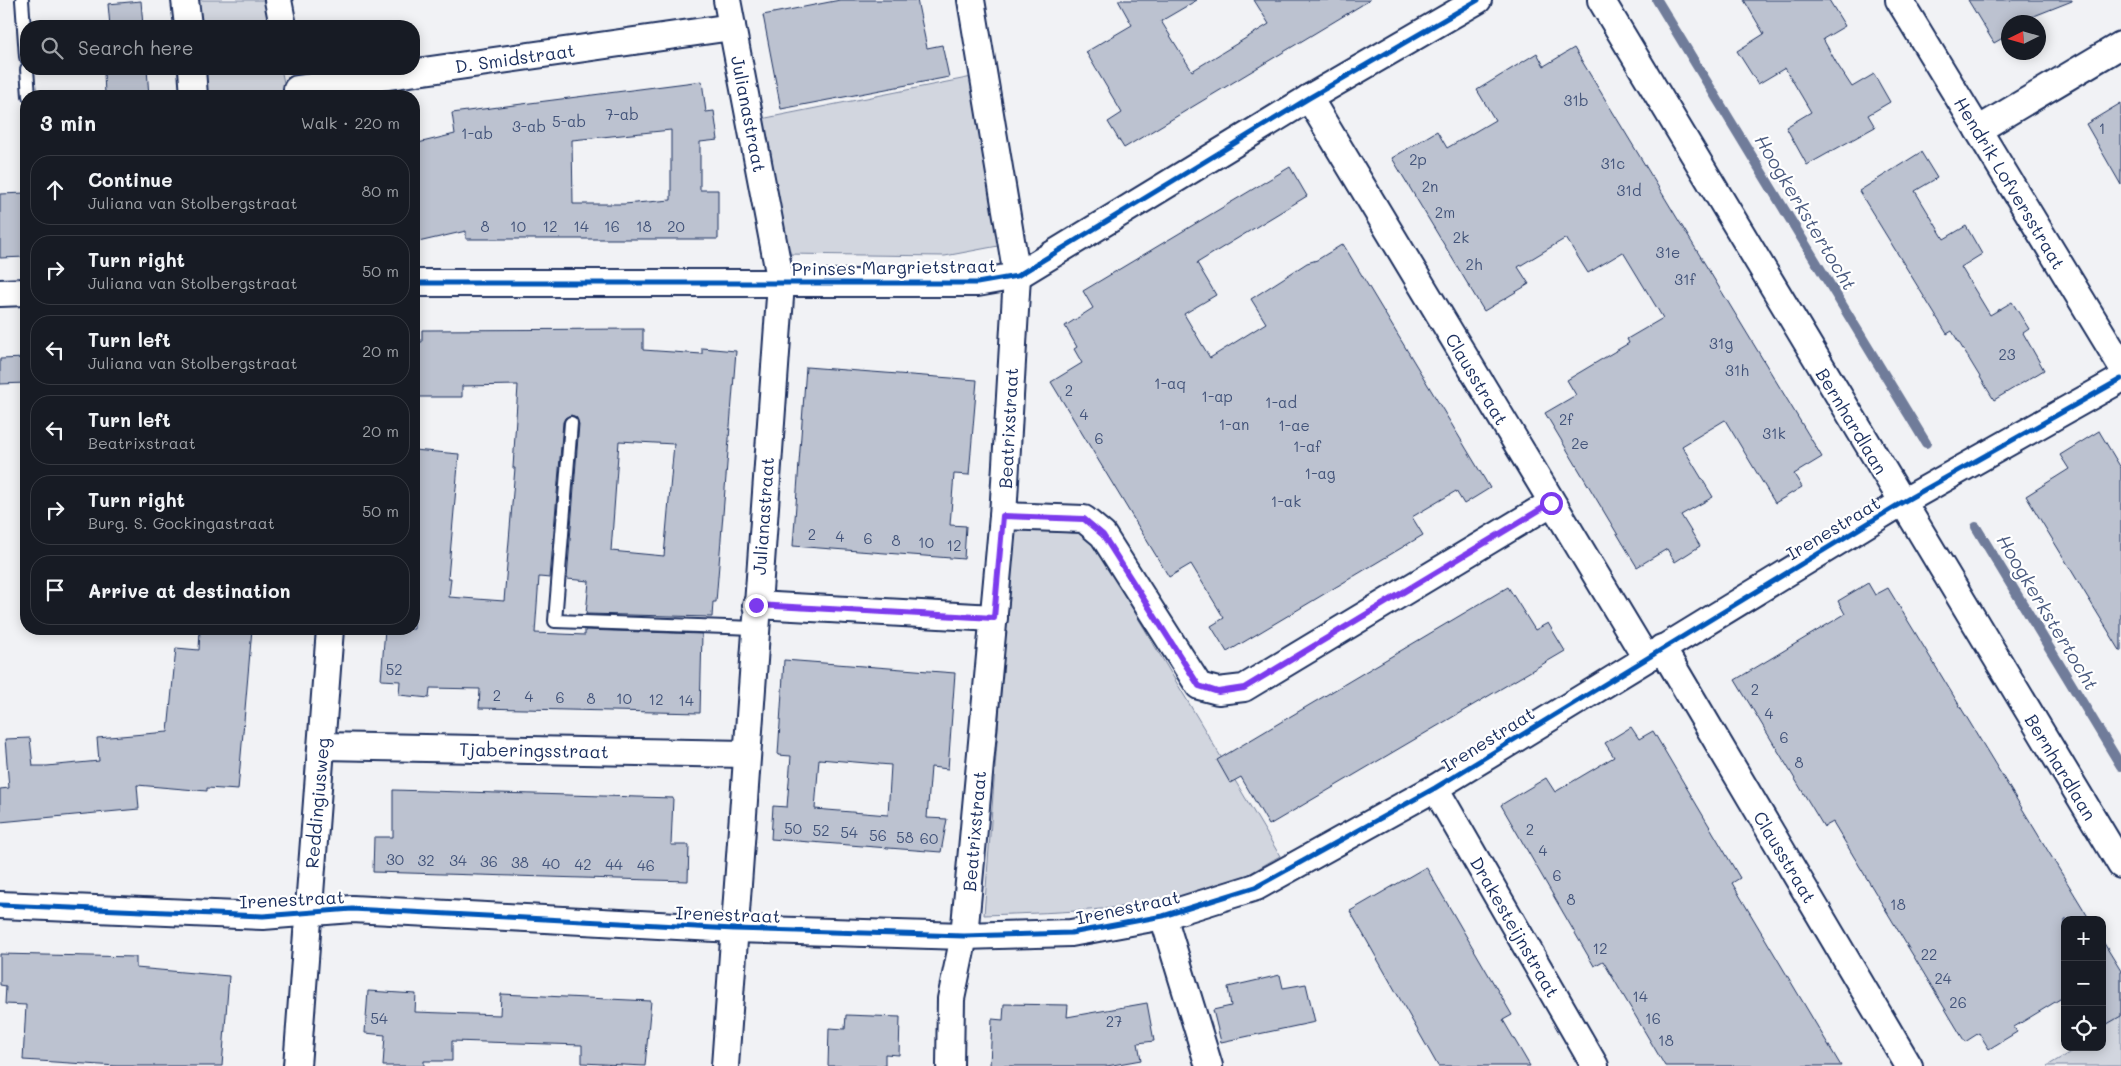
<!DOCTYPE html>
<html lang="en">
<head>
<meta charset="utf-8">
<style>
  body { margin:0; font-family:Mali,sans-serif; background:#242831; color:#f1f3f6 }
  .controls { position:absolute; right:15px; bottom:15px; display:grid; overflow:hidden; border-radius:10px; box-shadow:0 2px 12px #0003 }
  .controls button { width:45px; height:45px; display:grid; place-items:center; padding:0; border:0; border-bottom:1px solid #363941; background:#171b24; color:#f1f3f6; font:25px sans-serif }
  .compass { position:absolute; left:2001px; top:15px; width:45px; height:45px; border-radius:50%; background:#171b24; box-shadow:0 2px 12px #0003; rotate:265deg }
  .stop { position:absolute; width:15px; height:15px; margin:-11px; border:4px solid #7c3aed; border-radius:50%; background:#fff }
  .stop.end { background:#7c3aed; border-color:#fff; box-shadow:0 1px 5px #0008 }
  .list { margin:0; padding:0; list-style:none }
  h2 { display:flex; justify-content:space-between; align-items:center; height:65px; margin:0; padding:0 20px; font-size:21px }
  h2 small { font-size:16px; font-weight:400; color:#9ea1a6 }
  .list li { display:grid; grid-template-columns:32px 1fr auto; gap:15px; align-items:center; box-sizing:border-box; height:70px; margin:0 10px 10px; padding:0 10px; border:1px solid #363941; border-radius:20px }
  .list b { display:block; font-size:19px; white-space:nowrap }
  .list p { margin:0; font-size:16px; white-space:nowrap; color:#9ea1a6 }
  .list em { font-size:16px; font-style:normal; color:#9ea1a6 }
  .icon { flex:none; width:28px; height:28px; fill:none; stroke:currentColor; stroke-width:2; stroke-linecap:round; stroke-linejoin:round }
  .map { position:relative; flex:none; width:2121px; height:1066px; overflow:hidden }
  .search { position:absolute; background:#171b24; box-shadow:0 2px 12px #0003; left:20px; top:20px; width:400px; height:55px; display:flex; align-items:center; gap:12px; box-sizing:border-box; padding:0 18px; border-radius:20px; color:#9ea1a6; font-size:19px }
  .panel { position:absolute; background:#171b24; box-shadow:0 2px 12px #0003; left:20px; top:90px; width:400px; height:545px; border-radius:20px }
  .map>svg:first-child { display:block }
</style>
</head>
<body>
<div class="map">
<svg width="2121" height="1066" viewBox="0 0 2121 1066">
  <rect width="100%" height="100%" fill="#f1f2f5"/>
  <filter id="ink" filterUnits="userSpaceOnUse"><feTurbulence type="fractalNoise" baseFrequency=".02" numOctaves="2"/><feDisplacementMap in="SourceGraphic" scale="10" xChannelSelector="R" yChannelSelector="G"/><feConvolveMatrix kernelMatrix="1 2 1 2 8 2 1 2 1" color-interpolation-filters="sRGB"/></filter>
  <g filter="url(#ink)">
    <!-- green -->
    <g fill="#d2d6df" stroke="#76829e">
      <polygon points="192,0 267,0 272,26 194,26"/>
      <polygon points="198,69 281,69 287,96 200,96"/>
      <polygon points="972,77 998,246 945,256 785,254 761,119"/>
      <path d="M 1013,529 L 1088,534 L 1280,856 C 1263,865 1247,877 1229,883 C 1150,911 1066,912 984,915 Z"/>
      <polygon points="2121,980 2121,1066 2047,1066 2079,1047 2102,1047 2102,1034 2106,1031 2102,1025"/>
    </g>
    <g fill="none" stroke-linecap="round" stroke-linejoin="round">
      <!-- stream -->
      <g stroke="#707c9a" stroke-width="10">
        <polyline points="1657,0 1926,443"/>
        <polyline points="1976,527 2121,766"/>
      </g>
    </g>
    <!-- building -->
    <g fill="#bcc2d0" stroke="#1b2f5e" fill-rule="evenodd">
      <polygon points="840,0 917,0 927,48 942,45 949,77 781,109 763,15"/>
      <polygon points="1118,0 1197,0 1161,21 1192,71 1269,24 1254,0 1370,0 1124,148 1108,122 1122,113 1086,52 1132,25"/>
      <polygon points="1744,0 1829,0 1845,26 1823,39 1837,64 1852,87 1874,74 1890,102 1868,115 1875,127 1807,165 1786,127 1811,112 1785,68 1758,84 1737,51 1764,34"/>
      <polygon points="1968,0 2072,0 2072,1 2019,22 2008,22 2008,35 1994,43"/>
      <polygon points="141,1 143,26 110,26 108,4"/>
      <polygon points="1574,48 1822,457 1794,474 1802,487 1775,503 1725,420 1682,446 1713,497 1681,515 1700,546 1675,562 1667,549 1637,567 1545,413 1576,395 1567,380 1629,343 1627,339 1663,318 1623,252 1588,273 1566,238 1518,267 1529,284 1484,311 1392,158 1437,131 1447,148 1495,120 1477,90 1537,53 1544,66"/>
      <polygon points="112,69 147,69 149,96 105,96 104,72 112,71"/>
      <path d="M 702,81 L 706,112 L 714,111 L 718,140 L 700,142 L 700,190 L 718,190 L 718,239 L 466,239 L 466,231 L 414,243 L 414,144 L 455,134 L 452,113 ZM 671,130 L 671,200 L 624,204 L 573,204 L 572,140 Z"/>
      <polygon points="2121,103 2121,185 2086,124"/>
      <polygon points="1921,152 1937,178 1915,191 1944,239 1966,226 1982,254 1961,267 1990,315 2012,302 2029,329 2023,333 2044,370 1994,400 1952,331 1947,334 1859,191"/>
      <polygon points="1290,167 1307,196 1197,263 1216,295 1184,314 1210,358 1266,323 1251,299 1307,263 1317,260 1343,244 1490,488 1464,504 1456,491 1412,517 1423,535 1227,652 1211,626 1224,618 1191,564 1169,577 1051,382 1082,363 1074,349 1077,347 1065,326 1093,308 1083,291"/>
      <polygon points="26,193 26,257 0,258 0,194"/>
      <path d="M 643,329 L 643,350 L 702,354 L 702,348 L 736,351 L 716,602 L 713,602 L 712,617 L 586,614 L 589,581 L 567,579 L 579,424 L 576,417 L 571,415 L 565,418 L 563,422 L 550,578 L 539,577 L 535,633 L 585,635 L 585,630 L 702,634 L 700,713 L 479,708 L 480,689 L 430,688 L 429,698 L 399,695 L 400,681 L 381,680 L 385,629 L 414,629 L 414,450 L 459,454 L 448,578 L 451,578 L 449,597 L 504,601 L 515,468 L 513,468 L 518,385 L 462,386 L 462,397 L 414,397 L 414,342 L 422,342 L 422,330 ZM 619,441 L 674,444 L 664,556 L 611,551 Z"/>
      <polygon points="26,358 26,383 0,384 0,359"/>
      <polygon points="806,367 977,380 969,475 954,474 950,525 966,526 964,559 793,546"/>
      <polygon points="2099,431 2121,468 2121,652 2026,496 2069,469 2060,455"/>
      <polygon points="1868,583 1875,595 1888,588 2090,920 2065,920 2065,996 2014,1027 2017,1032 1989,1049 1979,1033 1965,1042 1833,822 1824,827 1735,680 1845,614 1838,601"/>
      <polygon points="1508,587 1535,630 1548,623 1565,651 1269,825 1241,777 1230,783 1217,760"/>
      <polygon points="200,629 252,629 238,790 207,788 207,791 137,785 139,809 0,822 0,789 9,788 5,739 30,738 33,766 47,766 99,761 97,738 168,732 176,648 199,650"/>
      <path d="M 784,660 L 955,673 L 948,769 L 931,767 L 927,818 L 947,819 L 941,852 L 771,839 L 773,806 L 787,807 L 791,756 L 778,755 ZM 819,759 L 891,765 L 888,815 L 815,809 Z"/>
      <polygon points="1631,727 1639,739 1653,731 1740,878 1732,883 1841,1066 1665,1066 1603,961 1594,966 1501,805 1546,778 1555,792 1614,757 1605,743"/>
      <polygon points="393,790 673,798 671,845 689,845 688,881 373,872 374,837 393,837"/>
      <polygon points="1426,867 1512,1015 1503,1020 1530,1066 1438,1066 1350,911"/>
      <polygon points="2102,940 2121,971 2121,1016 2102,1027"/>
      <polygon points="0,954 136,957 136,968 229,976 222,1066 117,1066 23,1060 26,1005 5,1004 6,986 0,985"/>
      <polygon points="1280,975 1283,988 1306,984 1315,1022 1221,1042 1213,1010 1231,1006 1228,987"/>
      <polygon points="368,991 416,994 415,1012 500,1015 501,994 651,1001 645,1066 582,1063 582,1045 452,1041 452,1061 424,1061 424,1066 383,1066 385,1035 365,1033"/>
      <polygon points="1147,1003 1154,1041 1138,1043 1141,1060 1107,1066 990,1066 992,1019 1003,1020 1004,1004 1068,1005 1067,1017"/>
      <polygon points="846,1015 900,1017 899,1055 885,1054 885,1066 828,1066 829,1028 845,1029"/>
    </g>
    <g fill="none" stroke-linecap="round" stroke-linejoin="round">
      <!-- lane casing -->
      <g stroke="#1b2f5e" stroke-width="16">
        <g id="lane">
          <polyline points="22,0 26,57"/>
          <polyline points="27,69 29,96"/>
          <polyline points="571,423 555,621 755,628"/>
        </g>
      </g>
      <!-- street casing -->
      <g stroke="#1b2f5e" stroke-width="30">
        <g id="street">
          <polyline points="185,0 188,26"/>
          <polyline points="278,0 283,26"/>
          <polyline points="1601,0 2121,865"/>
          <polyline points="1899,0 2121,365"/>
          <polyline points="192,69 194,96"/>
          <polyline points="297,89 732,27"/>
          <polyline points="1309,98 1646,658"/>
          <polyline points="1978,130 2121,45"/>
          <polyline points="414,283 977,283 1017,276 1309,98 1478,0"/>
          <polyline points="0,293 26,292"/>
          <polyline points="1003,516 1084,519 1103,535 1199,686 1218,691 1244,688 1551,503"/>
          <polyline points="756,605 994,618"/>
          <polyline points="1662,648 1909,1066"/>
          <polyline points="322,746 746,754"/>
          <polyline points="1435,788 1595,1066"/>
          <polyline points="0,905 263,916 352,909 734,929 964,936 1071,933 1163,916 1256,887 1435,788 1901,503 2121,379"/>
          <polyline points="1163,916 1209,1066"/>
          <polyline points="297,1066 330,629"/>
          <polyline points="725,1066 781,283 727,0"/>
          <polyline points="950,1066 951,999 964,936 1003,516 1017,276 971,0"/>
        </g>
      </g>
      <!-- lane -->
      <use href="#lane" stroke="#fff" stroke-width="12"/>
      <!-- street -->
      <use href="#street" stroke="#fff" stroke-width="26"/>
      <!-- cycleway casing -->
      <g stroke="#fff" stroke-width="8">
        <g id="cycleway">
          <polyline points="414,283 977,283 1017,276 1309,98 1478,0"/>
          <polyline points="0,905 263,916 352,909 734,929 964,936 1071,933 1163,916 1256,887 1435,788 1901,503 2121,379"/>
        </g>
      </g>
      <!-- cycleway -->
      <use href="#cycleway" stroke="#0057b8" stroke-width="5"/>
    </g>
  </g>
  <g fill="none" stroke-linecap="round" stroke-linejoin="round" filter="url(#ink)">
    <!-- route -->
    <polyline stroke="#7c3aed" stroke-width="6" points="756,605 994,618 1003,516 1084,519 1103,535 1199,686 1218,692 1244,688 1551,503"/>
  </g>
  <g text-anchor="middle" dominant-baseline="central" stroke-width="4.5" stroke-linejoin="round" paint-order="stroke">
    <!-- number labels -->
    <g font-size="15" fill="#43547a">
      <text x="1576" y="100">31b</text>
      <text x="622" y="114">7-ab</text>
      <text x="569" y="121">5-ab</text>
      <text x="529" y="126">3-ab</text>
      <text x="2102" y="128">1</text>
      <text x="477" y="133">1-ab</text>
      <text x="1418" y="159">2p</text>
      <text x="1613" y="163">31c</text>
      <text x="1430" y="186">2n</text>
      <text x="1629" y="190">31d</text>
      <text x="1445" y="212">2m</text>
      <text x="485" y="226">8</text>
      <text x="518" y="226">10</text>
      <text x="550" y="226">12</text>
      <text x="581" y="226">14</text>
      <text x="612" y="226">16</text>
      <text x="644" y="226">18</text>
      <text x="676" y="226">20</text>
      <text x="1461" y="237">2k</text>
      <text x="1668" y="252">31e</text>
      <text x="1474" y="264">2h</text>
      <text x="1685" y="279">31f</text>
      <text x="1721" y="343">31g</text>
      <text x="2007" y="354">23</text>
      <text x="1737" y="370">31h</text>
      <text x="1170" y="383">1-aq</text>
      <text x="1069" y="390">2</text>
      <text x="1217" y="396">1-ap</text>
      <text x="1281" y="402">1-ad</text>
      <text x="1084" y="414">4</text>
      <text x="1566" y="419">2f</text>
      <text x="1234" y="424">1-an</text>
      <text x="1294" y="425">1-ae</text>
      <text x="1774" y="433">31k</text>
      <text x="1099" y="438">6</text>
      <text x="1580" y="443">2e</text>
      <text x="1307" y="446">1-af</text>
      <text x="1320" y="473">1-ag</text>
      <text x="1286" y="501">1-ak</text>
      <text x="812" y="534">2</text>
      <text x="840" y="536">4</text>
      <text x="868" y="538">6</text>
      <text x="896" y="540">8</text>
      <text x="926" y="542">10</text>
      <text x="954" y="545">12</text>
      <text x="394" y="669">52</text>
      <text x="1755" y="689">2</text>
      <text x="497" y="695">2</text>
      <text x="529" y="696">4</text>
      <text x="560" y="697">6</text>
      <text x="591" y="698">8</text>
      <text x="624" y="698">10</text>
      <text x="656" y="699">12</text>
      <text x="686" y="700">14</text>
      <text x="1769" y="713">4</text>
      <text x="1784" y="737">6</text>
      <text x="1799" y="762">8</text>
      <text x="793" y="828">50</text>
      <text x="1530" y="829">2</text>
      <text x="821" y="830">52</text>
      <text x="849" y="832">54</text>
      <text x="878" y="835">56</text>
      <text x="905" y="837">58</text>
      <text x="929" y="838">60</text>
      <text x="1543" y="850">4</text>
      <text x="395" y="859">30</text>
      <text x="426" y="860">32</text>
      <text x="458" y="860">34</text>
      <text x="489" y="861">36</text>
      <text x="520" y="862">38</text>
      <text x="551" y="863">40</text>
      <text x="583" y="864">42</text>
      <text x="614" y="864">44</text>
      <text x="646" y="865">46</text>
      <text x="1557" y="875">6</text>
      <text x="1571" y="899">8</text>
      <text x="1898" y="904">18</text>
      <text x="1600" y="948">12</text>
      <text x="1929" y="954">22</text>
      <text x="1943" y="978">24</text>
      <text x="1640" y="996">14</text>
      <text x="1958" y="1002">26</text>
      <text x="379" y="1018">54</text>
      <text x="1653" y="1018">16</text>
      <text x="1114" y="1021">27</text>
      <text x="1666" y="1040">18</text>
    </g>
    <!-- street labels -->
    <g font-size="18" fill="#1b2f5e" stroke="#fff">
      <text transform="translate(515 58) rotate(-8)">D. Smidstraat</text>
      <text transform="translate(749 114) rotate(79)">Julianastraat</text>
      <text transform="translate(2010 183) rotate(59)">Hendrik Lofversstraat</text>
      <text transform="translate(894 267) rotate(-1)">Prinses Margrietstraat</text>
      <text transform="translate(1477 379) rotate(59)">Clausstraat</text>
      <text transform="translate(1852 421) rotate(59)">Bernhardlaan</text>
      <text transform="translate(1008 428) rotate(-87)">Beatrixstraat</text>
      <text transform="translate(763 516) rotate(-86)">Julianastraat</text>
      <text transform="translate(1833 528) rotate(-31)">Irenestraat</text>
      <text transform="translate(1488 739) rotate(-32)">Irenestraat</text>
      <text transform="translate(534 750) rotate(1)">Tjaberingsstraat</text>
      <text transform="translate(2061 767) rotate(59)">Bernhardlaan</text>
      <text transform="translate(317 803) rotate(-85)">Reddingiusweg</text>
      <text transform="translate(974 831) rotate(-85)">Beatrixstraat</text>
      <text transform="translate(1785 857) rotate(59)">Clausstraat</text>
      <text transform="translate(292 899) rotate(-3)">Irenestraat</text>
      <text transform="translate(1128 907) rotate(-12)">Irenestraat</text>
      <text transform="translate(728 914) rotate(2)">Irenestraat</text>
      <text transform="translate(1515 927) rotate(60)">Drakesteijnstraat</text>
    </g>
    <!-- water labels -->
    <g font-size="19" font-style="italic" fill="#4c5c81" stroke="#fff">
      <text transform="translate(1806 212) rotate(59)">Hoogkerkstertocht</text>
      <text transform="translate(2048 612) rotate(59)">Hoogkerkstertocht</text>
    </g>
  </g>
</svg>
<div class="controls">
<button>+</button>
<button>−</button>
<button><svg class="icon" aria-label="locate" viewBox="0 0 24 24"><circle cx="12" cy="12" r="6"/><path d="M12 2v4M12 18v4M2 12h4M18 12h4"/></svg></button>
</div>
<svg class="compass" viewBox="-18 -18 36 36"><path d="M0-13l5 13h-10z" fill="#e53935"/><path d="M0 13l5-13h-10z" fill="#9ea1a6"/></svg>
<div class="stop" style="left:1551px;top:503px"></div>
<div class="stop end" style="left:756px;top:605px"></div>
<div class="search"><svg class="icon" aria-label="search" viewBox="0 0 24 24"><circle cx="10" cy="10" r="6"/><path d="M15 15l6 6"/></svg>Search here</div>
<section class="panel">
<h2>3 min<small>Walk · 220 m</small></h2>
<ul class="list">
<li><svg class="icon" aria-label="ahead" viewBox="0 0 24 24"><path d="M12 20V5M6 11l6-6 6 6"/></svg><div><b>Continue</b><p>Juliana van Stolbergstraat</p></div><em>80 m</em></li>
<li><svg class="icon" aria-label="right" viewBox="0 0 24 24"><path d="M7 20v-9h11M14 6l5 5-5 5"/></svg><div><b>Turn right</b><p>Juliana van Stolbergstraat</p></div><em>50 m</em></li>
<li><svg class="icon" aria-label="left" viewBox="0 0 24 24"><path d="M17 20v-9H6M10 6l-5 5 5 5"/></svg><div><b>Turn left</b><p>Juliana van Stolbergstraat</p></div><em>20 m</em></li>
<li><svg class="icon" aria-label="left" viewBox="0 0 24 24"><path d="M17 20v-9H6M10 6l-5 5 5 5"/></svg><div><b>Turn left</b><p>Beatrixstraat</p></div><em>20 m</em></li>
<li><svg class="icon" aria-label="right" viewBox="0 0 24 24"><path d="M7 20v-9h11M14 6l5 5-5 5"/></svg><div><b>Turn right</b><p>Burg. S. Gockingastraat</p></div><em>50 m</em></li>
<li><svg class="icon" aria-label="arrive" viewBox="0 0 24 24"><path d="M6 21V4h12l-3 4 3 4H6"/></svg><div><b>Arrive at destination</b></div></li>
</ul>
</section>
</div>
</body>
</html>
